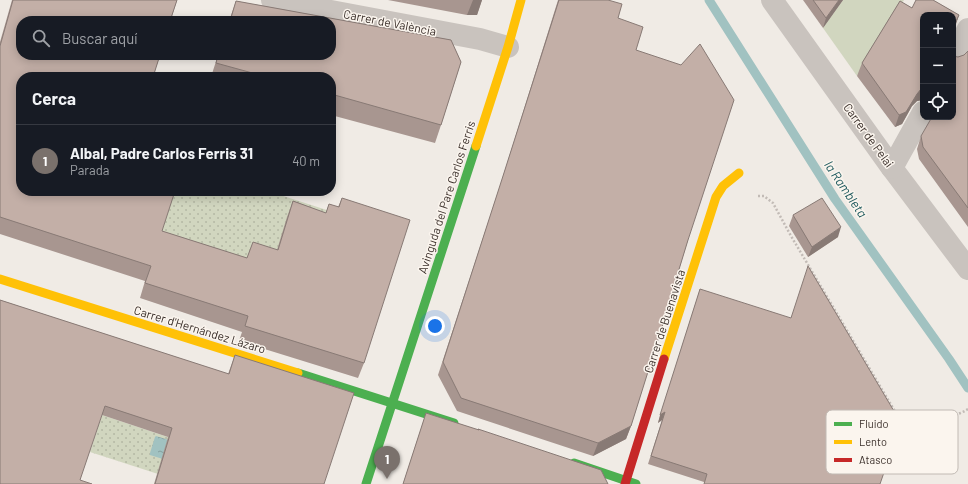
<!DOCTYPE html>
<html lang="es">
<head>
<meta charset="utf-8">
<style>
  body { margin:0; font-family:Barlow,sans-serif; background:#242831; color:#f1f3f6 }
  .controls { position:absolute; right:12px; top:12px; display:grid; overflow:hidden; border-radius:8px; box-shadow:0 2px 10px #0003 }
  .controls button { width:36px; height:36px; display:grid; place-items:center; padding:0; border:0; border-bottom:1px solid #363941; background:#171b24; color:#f1f3f6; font:20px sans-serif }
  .you { position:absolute; left:435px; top:326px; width:14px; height:14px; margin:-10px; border:3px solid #fff; border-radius:50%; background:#1a73e8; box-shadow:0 0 0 6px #1a73e833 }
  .badge { display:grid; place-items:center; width:26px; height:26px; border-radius:50%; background:#7a716c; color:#fff; font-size:13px; font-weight:700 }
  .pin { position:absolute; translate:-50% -33px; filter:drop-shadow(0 1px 2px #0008) }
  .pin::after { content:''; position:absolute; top:21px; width:14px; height:12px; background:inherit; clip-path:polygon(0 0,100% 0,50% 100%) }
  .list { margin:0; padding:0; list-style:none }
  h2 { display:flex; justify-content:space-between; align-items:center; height:52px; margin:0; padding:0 16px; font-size:17px }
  h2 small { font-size:13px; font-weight:400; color:#9ea1a6 }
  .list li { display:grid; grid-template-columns:26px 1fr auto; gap:12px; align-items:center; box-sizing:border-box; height:72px; padding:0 16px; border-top:1px solid #363941 }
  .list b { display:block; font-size:15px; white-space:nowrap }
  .list p { margin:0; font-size:13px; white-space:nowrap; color:#9ea1a6 }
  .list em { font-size:13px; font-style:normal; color:#9ea1a6 }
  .icon { flex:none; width:22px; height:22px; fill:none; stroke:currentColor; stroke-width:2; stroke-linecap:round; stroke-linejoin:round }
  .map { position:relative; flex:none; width:968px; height:484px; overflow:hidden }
  .search { position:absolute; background:#171b24; box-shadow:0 2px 10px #0003; left:16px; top:16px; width:320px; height:44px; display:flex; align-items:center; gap:10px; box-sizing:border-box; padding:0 14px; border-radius:16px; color:#9ea1a6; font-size:15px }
  .panel { position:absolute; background:#171b24; box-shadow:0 2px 10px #0003; left:16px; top:72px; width:320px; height:124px; border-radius:16px }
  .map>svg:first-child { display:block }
</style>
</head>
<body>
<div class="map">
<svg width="968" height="484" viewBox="0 0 968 484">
  <defs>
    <pattern id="garden-dots" width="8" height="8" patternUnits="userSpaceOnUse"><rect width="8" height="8" fill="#d1d6bf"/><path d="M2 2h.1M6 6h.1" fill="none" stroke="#b4b8a4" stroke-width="1.8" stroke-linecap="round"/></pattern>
    <pattern id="water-ripples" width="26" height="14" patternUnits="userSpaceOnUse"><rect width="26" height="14" fill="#a1c2c1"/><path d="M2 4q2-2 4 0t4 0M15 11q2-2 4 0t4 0" fill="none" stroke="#849e9d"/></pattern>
  </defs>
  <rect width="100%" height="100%" fill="#f0ebe5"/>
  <!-- green -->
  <polygon fill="#d1d6bf" points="843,0 904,0 857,76 823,28"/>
  <!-- garden -->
  <g fill="url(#garden-dots)">
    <polygon points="174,191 189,192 189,191 268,191 336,213 242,273 156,246"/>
    <polygon points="102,415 168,437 199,484 158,474 90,452"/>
  </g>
  <!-- water -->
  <polygon fill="url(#water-ripples)" points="156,436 188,446 182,465 150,455 150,453 155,437"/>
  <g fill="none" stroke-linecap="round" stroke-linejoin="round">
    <!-- stream -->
    <polyline stroke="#a1c2c1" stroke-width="9" points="709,0 835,199 949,359 968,388"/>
    <!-- path -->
    <g stroke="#c2bbb6" stroke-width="2.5" stroke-dasharray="2 2" stroke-linecap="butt">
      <polyline points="758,196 764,196 773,203 791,236 906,430"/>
      <path d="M 899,440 C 905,433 911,425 920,422 C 936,416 953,419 968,409"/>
    </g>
    <!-- street -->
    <g stroke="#c9c3be" stroke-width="22">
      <polyline points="272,0 480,39 508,47"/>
      <polyline points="772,0 892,168 968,269"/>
      <polyline points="953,57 968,29"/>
      <polyline points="892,168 923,112"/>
    </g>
    <!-- fast -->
    <g stroke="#4caf50" stroke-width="9">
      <polyline points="298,373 454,423"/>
      <polyline points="574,463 636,484"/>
      <polyline points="366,484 476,146"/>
    </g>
    <!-- slow -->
    <g stroke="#ffc107" stroke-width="9">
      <polyline points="476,146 508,47 521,0"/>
      <polyline points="0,279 298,373"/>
      <polyline points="664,359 716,197 723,186 739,173"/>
    </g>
    <!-- jam -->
    <polyline stroke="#c62828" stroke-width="9" points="625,484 664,359"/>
  </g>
  <!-- wall -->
  <g fill="#a89690">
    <polygon points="12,0 177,0 153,77 21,77 162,231 247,258 253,242 277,250 287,217 293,201 326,213 329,204 338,207 342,198 364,363 358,378 239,341 242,332 140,298 145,281 0,234 0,42"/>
    <polygon points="388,0 482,0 477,15 467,15"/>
    <polygon points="558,0 608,0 636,50 688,240 631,426 626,439 593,456 457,411 438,375 499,189"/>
    <polygon points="803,0 843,0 823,28"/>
    <polygon points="916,0 933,0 959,15 953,31 953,15 923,15 923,100 917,101 912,106 902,124 895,127 857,76 862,63 900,1 912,8"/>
    <polygon points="236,1 451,40 461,62 441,125 435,143 331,115 331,77 211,77 218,55 331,55 331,21 229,21"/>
    <polygon points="968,51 968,227 919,159 917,149 921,136 953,117 958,57 964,55"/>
    <polygon points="793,215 838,237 808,257 789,226"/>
    <polygon points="700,289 901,423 704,482 648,464 662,420 658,423"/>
    <polygon points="0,300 228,374 235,355 324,484 154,484 168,437 102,415 0,484"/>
    <polygon points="426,413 478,430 478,429 608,484 403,484"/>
  </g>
  <!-- shaded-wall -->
  <g fill="#887a75">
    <polygon points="473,0 482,0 477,15 467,15"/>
    <polygon points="839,0 843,0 823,28 826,18"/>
    <polygon points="959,15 955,27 953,31 953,27"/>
    <polygon points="923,88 923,98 922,100 917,101 912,106 902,124 895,127 899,115 917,94 921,89"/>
    <polygon points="841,227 838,237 808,257 812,247"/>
    <polygon points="665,412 662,420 658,423 660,415"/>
    <polygon points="631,426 626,439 593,456 598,443"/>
  </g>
  <!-- building -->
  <g fill="#c3afa7" stroke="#887a75">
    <polygon points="13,0 177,0 170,21 21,21 21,55 160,55 153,77 138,77 124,74 124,77 21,77 21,191 175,191 162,231 247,258 253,242 278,250 293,201 326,213 329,204 339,207 342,198 410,220 364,363 245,326 248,316 145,283 151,266 0,217 0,46"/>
    <polygon points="559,0 608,0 622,4 618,18 643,27 636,50 681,65 700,44 734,100 688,240 677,276 678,276 631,426 598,443 461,398 443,362 503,176"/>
    <polygon points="813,0 839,0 826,18"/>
    <polygon points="916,0 933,0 959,15 953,27 953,15 923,15 923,88 921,89 917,94 906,112 899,115 862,63 900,1 912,8"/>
    <polygon points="236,1 451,40 461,62 441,125 331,94 331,77 267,77 216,63 218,55 331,55 331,21 230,21"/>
    <polygon points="968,51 968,208 923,147 921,136 932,117 953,117 953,56 958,57 964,55"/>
    <polygon points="822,198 841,227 812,247 793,215"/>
    <polygon points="808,266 901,423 880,484 704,484 707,474 651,456 665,412 660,415 700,289 791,318"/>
    <polygon points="0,300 229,374 235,355 354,393 324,484 155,484 172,428 105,406 80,480 92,484 0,484"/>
    <polygon points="426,413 479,430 478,429 601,470 608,484 403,484"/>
  </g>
  <g text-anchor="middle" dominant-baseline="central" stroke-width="3" stroke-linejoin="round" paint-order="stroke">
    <!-- street labels -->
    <g font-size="12" fill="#3b302b" stroke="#fbf5ee">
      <text transform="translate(390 22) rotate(11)">Carrer de València</text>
      <text transform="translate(869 135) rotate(54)">Carrer de Pelai</text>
      <text transform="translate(446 197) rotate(-72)">Avinguda del Pare Carlos Ferris</text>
      <text transform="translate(664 321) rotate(-72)">Carrer de Buenavista</text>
      <text transform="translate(200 329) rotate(17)">Carrer d'Hernández Lázaro</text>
    </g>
    <!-- water labels -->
    <g font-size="13" font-style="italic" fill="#1f5a5e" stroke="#fbf5ee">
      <text transform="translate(846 189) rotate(56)">la Rambleta</text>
    </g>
  </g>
  <!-- legend -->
  <rect x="826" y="410" width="132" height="64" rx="6" fill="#fbf5ee" stroke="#c1bab4" stroke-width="1"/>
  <rect x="834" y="422" width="18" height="4" fill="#4caf50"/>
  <rect x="834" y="440" width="18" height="4" fill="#ffc107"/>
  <rect x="834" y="458" width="18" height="4" fill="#c62828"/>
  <g font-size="11" fill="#3b302b">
    <text x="859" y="428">Fluido</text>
    <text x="859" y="446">Lento</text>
    <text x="859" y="464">Atasco</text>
  </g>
</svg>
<div class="controls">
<button>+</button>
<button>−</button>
<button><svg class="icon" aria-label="locate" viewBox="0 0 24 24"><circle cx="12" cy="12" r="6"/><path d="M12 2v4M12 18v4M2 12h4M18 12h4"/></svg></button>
</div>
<div class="you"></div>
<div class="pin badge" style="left:387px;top:479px">1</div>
<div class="search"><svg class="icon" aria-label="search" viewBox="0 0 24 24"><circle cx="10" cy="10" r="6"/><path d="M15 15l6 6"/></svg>Buscar aquí</div>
<section class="panel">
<h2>Cerca<small></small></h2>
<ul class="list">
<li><span class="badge">1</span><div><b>Albal, Padre Carlos Ferris 31</b><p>Parada</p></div><em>40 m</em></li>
</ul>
</section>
</div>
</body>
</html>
